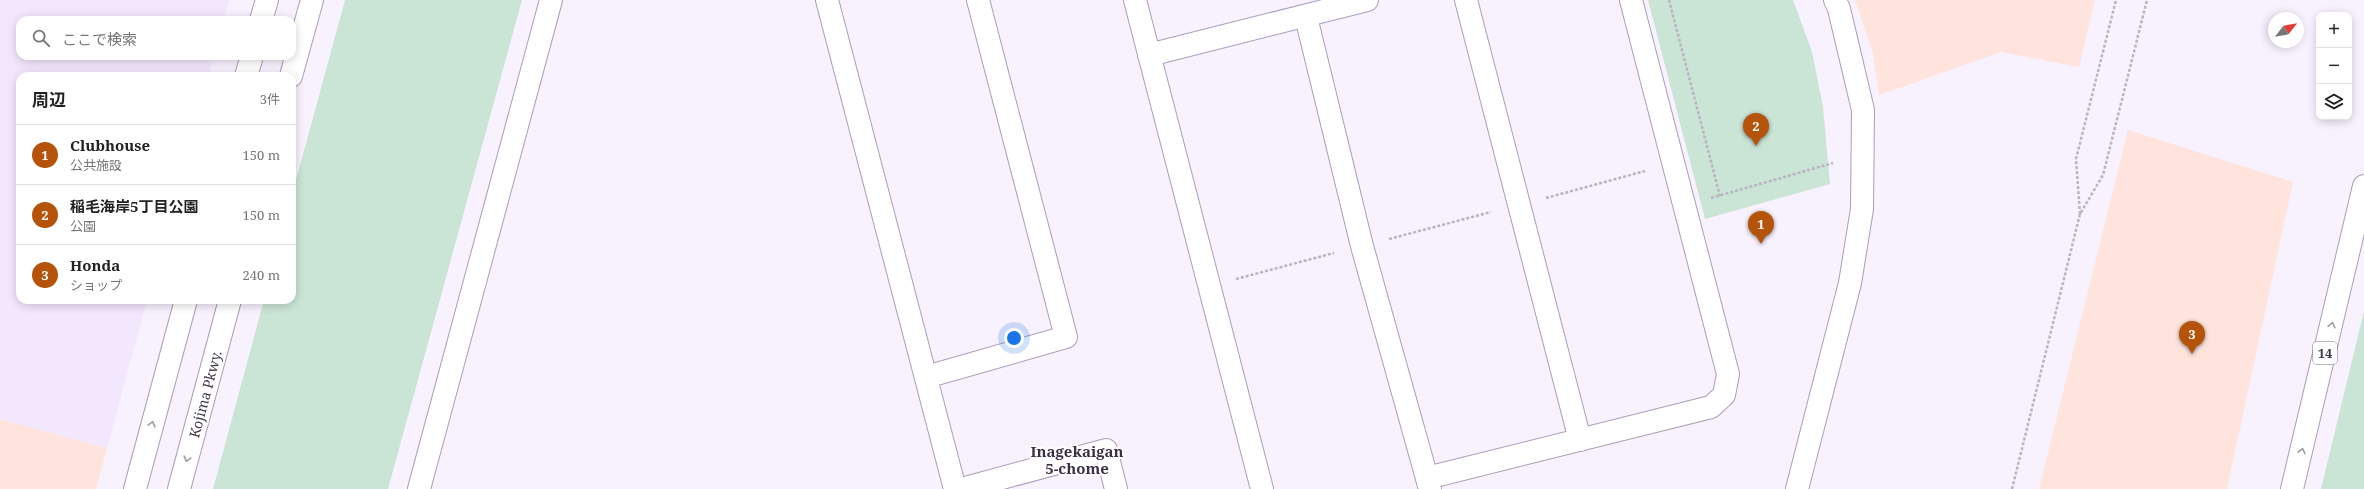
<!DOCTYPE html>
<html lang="ja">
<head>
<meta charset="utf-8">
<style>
  body { margin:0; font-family:"Noto Serif","Noto Sans JP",serif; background:#f2f2f2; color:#222 }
  .controls { position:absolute; right:12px; top:12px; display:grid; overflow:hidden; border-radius:8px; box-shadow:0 2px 10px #0003 }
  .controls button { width:36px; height:36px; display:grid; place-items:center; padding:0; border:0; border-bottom:1px solid #e0e0e0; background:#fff; color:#222; font:20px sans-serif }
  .compass { position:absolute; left:2268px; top:12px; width:36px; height:36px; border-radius:50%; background:#fff; box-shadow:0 2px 10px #0003; rotate:59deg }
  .you { position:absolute; left:1014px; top:338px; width:14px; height:14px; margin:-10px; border:3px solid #fff; border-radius:50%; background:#1a73e8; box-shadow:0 0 0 6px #1a73e833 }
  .badge { display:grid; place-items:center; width:26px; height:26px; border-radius:50%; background:#b45309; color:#fff; font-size:13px; font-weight:700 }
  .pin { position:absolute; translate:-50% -33px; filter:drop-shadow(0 1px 2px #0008) }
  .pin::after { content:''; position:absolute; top:21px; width:14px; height:12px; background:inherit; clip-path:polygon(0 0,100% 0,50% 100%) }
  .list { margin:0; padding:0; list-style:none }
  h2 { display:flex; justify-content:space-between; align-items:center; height:52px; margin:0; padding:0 16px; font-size:17px }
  h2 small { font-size:13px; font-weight:400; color:#767676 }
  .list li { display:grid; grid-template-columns:26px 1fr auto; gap:12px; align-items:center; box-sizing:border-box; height:60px; padding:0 16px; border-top:1px solid #e0e0e0 }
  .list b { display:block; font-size:15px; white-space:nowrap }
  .list p { margin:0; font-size:13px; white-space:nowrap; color:#767676 }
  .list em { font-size:13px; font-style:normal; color:#767676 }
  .icon { flex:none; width:22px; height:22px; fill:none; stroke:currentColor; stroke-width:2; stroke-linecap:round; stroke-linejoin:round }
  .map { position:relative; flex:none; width:2364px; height:489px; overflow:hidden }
  .search { position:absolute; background:#fff; box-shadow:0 2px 10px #0003; left:16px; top:16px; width:280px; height:44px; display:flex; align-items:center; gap:10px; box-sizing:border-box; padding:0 14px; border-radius:12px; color:#767676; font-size:15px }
  .panel { position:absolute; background:#fff; box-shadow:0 2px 10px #0003; left:16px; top:72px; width:280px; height:232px; border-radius:12px }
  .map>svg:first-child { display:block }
</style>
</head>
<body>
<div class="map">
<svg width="2364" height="489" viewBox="0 0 2364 489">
  <rect width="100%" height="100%" fill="#f8f1fe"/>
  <!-- commercial -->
  <g fill="#fee4dd">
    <polygon points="1855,0 2095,0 2079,67 2001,52 1879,95 1873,53"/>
    <polygon points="2128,130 2293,182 2227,489 2039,489"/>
    <polygon points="0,419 107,448 96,489 0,489"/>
  </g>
  <!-- built -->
  <polygon fill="#f3e7fe" points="0,0 229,0 224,20 20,20 20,56 214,56 208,76 20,76 20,300 147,300 107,448 0,419"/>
  <!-- green -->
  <g fill="#cae4d6">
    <polygon points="345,0 522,0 388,489 213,489 264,300 292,300 292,195"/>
    <polygon points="1648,0 1793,0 1812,52 1823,107 1830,184 1705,219"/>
    <polygon points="2364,311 2364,489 2321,489"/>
  </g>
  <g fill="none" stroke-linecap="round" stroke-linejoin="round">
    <!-- street casing -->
    <g stroke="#ac9cb9" stroke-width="24">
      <g id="street">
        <polyline points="827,0 955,489"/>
        <polyline points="1135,0 1262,489"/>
        <polyline points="1466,0 1580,440"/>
        <polyline points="1306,17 1362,246 1430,489"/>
        <polyline points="1149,55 1367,0"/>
        <polyline points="926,377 1066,337 978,0"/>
        <polyline points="1427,478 1711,407 1724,395 1728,374 1631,0"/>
        <polyline points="961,489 1106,450 1116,489"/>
      </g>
    </g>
    <!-- secondary casing -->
    <g stroke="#ac9cb9" stroke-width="24">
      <g id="secondary">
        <polyline points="261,20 267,0"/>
        <polyline points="246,76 252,56"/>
        <polyline points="291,76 312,0"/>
        <polyline points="135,489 186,300"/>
        <polyline points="179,489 230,300"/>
        <polyline points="419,489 551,0"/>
        <polyline points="1797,489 1850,283 1862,209 1863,110 1839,9 1835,0"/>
      </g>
    </g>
    <!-- highway casing -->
    <g stroke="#ac9cb9" stroke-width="24">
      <polyline id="highway" points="2292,489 2364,186"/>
    </g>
    <!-- path -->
    <g stroke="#bab3c0" stroke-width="2.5" stroke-dasharray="3 2" stroke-linecap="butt">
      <polyline points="1669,0 1720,196"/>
      <polyline points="1546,198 1645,171"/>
      <polyline points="1711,198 1833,163"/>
      <polyline points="2080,214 2076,159 2116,0"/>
      <polyline points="1389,239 1491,212"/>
      <polyline points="1236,279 1334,253"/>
      <polyline points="2012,489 2080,214 2103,175 2147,0"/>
    </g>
    <!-- street -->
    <use href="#street" stroke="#fff" stroke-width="22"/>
    <!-- secondary -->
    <use href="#secondary" stroke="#fff" stroke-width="22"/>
    <!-- highway -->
    <use href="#highway" stroke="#fff" stroke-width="22"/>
  </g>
  <!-- one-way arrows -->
  <defs><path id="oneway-chevron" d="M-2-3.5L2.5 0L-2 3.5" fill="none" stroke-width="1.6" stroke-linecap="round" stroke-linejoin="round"/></defs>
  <g stroke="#a09ca2">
    <use href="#oneway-chevron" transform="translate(2332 325) rotate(-77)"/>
    <use href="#oneway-chevron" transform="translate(152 424) rotate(-75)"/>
    <use href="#oneway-chevron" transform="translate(2302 451) rotate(-77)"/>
    <use href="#oneway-chevron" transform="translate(187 459) rotate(105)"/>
  </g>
  <g text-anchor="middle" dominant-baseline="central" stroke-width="4" stroke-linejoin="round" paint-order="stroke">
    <!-- shield labels -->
    <rect fill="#fff" stroke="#79747e" stroke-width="1" x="2313" y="342" width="24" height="22" rx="3"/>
    <g font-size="13" font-weight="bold" fill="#403946">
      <text x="2325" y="353">14</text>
    </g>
    <!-- street labels -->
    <g font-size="14" fill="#403946" stroke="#fff">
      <text transform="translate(205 394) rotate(-75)">Kojima Pkwy.</text>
    </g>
    <!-- neighbourhood labels -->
    <g font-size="15" font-weight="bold" fill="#3b2e46" stroke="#fff">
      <text x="1077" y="451">Inagekaigan<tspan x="1077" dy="17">5-chome</tspan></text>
    </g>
  </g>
</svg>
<div class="controls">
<button>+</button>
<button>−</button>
<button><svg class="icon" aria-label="layers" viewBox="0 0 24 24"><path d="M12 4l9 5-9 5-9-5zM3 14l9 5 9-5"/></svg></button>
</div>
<svg class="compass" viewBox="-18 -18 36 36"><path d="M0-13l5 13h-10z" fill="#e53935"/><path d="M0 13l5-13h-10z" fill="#767676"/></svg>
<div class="you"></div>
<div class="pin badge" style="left:1761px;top:244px">1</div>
<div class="pin badge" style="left:1756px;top:146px">2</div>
<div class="pin badge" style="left:2192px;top:354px">3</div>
<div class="search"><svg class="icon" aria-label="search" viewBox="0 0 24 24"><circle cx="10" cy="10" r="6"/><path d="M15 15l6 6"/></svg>ここで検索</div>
<section class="panel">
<h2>周辺<small>3件</small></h2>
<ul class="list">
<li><span class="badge">1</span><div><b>Clubhouse</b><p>公共施設</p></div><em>150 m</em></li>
<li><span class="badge">2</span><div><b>稲毛海岸5丁目公園</b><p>公園</p></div><em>150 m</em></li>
<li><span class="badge">3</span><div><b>Honda</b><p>ショップ</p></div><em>240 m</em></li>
</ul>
</section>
</div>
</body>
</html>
